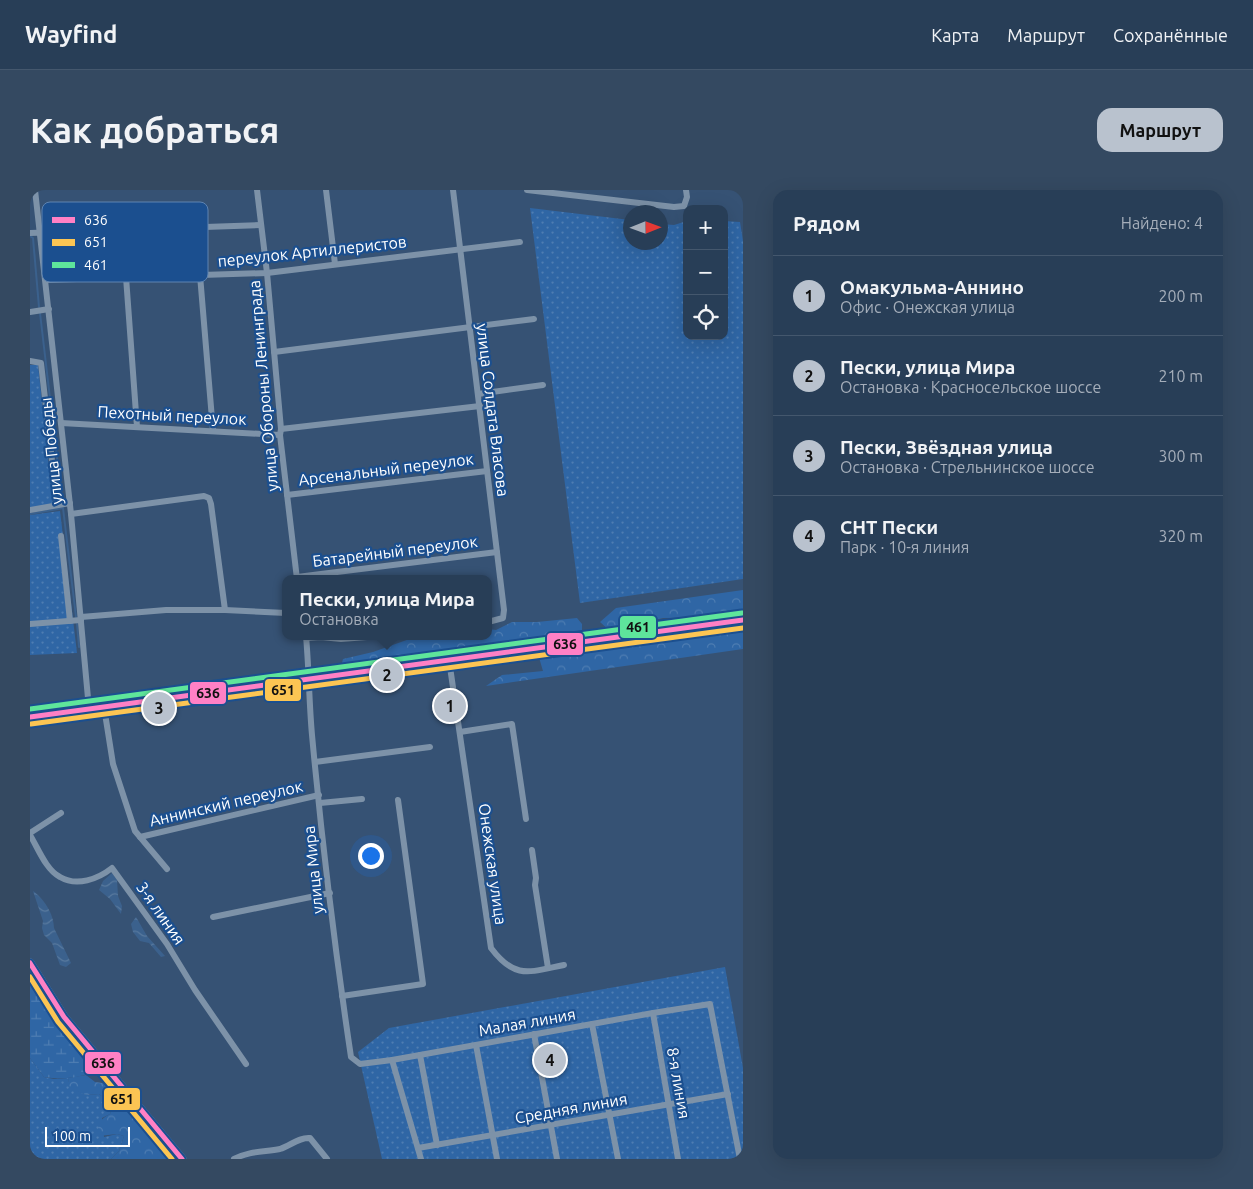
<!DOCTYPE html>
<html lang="ru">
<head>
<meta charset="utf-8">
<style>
  body { margin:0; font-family:Ubuntu,sans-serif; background:#344961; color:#f1f3f6 }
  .controls { position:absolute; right:15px; top:15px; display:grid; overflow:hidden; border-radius:10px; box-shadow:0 5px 20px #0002 }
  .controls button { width:45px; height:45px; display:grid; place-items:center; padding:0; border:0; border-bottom:1px solid #44576d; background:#283e57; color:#f1f3f6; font:25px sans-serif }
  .compass { position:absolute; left:593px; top:15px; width:45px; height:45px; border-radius:50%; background:#283e57; box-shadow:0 5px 20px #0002; rotate:89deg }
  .scale { position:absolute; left:15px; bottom:12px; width:85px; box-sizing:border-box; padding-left:5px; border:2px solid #fff; border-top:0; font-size:14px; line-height:18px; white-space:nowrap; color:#fff; -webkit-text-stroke:4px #1b4f8f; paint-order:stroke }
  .you { position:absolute; left:340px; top:665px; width:18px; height:18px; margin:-12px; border:4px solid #fff; border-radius:50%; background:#1a73e8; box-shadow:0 0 0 8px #1a73e833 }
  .badge { display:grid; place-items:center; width:32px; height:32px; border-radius:50%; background:#b9c2ce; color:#111; font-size:16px; font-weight:700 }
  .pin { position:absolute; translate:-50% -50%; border:2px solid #fff; box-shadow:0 1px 5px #0006 }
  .popup { position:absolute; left:252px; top:385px; width:210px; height:65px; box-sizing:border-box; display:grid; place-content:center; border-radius:10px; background:#283e57; filter:drop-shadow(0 1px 4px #0005); font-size:16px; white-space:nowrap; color:#a5aeba }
  .popup b { font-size:19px; color:#f1f3f6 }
  .popup::after { content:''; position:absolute; left:50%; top:100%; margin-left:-10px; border:10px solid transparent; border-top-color:#283e57 }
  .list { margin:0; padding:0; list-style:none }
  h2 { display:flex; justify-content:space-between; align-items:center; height:65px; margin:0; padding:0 20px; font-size:21px }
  h2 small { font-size:16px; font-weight:400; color:#a5aeba }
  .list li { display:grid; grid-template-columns:32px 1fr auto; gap:15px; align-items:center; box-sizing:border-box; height:80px; padding:0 20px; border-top:1px solid #44576d }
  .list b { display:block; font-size:19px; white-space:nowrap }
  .list p { margin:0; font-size:16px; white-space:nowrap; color:#a5aeba }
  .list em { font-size:16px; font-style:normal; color:#a5aeba }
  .icon { flex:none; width:28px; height:28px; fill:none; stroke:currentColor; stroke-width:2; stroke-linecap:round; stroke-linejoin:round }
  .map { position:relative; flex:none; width:713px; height:969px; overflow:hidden; border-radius:15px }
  header { display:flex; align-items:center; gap:30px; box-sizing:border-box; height:70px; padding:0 25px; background:#283e57; border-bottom:1px solid #44576d }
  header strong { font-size:24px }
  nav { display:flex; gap:28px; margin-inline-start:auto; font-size:18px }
  .intro { display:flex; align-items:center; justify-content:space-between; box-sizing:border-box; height:120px; padding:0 30px }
  h1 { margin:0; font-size:35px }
  .button { padding:12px 22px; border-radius:15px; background:#b9c2ce; color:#111; font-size:18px; font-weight:700 }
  main { display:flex; gap:30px; padding:0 30px }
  aside { flex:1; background:#283e57; border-radius:15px; box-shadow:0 5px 20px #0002 }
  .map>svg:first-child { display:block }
</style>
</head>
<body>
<header>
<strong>Wayfind</strong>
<nav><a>Карта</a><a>Маршрут</a><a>Сохранённые</a></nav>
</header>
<div class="intro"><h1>Как добраться</h1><a class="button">Маршрут</a></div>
<main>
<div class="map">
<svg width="713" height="969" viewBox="0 0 713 969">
  <defs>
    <pattern id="green-dots" width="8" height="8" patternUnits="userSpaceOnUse" patternTransform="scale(1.25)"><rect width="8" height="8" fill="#2f66a5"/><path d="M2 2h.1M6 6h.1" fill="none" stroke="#4e7db2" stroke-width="1.8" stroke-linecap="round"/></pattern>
    <pattern id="forest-crowns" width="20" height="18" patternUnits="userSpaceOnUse" patternTransform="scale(1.25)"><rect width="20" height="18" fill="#2f66a5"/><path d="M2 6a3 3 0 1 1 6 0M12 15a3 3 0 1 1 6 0" fill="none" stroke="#4e7db2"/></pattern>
    <pattern id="wetland-marsh" width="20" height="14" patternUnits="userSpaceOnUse" patternTransform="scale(1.25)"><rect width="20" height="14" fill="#2f66a5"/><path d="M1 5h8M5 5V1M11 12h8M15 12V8" fill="none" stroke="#4e7db2"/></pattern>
    <pattern id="water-waves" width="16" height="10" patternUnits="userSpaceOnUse" patternTransform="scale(1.25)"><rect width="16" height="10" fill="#3b618d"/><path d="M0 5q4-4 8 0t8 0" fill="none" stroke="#58799e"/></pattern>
  </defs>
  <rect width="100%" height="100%" fill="#365274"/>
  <!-- green -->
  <g fill="url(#green-dots)">
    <polygon points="500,18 600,30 600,52 630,52 631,34 644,35 657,31 657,146 694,146 694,31 710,32 713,51 713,389 550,413"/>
    <polygon points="0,175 8,175 23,314 0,318"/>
    <polygon points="30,321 47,463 0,465 0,325"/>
    <polygon points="695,777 713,878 713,969 352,969 328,862 359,838"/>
    <polygon points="0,868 14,887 24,889 38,888 40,897 56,905 69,904 83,915 80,924 72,928 74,947 87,944 94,946 89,961 81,969 0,969"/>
  </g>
  <!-- forest -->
  <g fill="url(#forest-crowns)">
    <polygon points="713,400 713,424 696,427 633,428 608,434 590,443 580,441 570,432 586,418"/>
    <polygon points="547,428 552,434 552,443 538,449 317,478 312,473 313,469 343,462 388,446 458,446 458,439 466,440 482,432 507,432"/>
    <polygon points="713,436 713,459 456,496 472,485 513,481 508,464"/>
    <path d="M 56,885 L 65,892 L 80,894 L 97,910 L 145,969 L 81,969 L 89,961 L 94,946 L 87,944 L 69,946 C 66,935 70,929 80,924 L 83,915 L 69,904 L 56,905 L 44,900 L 40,902 L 38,888 Z"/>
  </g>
  <!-- wetland -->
  <path fill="url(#wetland-marsh)" d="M 0,791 C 13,814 36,832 45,856 L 55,861 L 69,879 C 61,881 60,884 54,885 C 42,889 27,889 14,887 L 0,868 Z"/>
  <!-- water -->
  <g fill="url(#water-waves)">
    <polygon points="82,683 87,690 88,706 92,716 91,724 80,709 69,700 73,691"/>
    <path d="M 3,701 C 14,709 24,724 24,738 L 41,773 L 36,777 L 30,775 L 22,753 L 14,745 L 12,738 L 13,731 Z"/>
    <polygon points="106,727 117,746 135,766 131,767 119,753 110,751 103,742 101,734"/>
  </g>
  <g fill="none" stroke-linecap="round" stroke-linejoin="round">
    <!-- stream -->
    <g stroke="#3b618d" stroke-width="2">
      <polyline points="0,46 3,48 9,117"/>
      <polyline points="10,123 32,311"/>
      <polyline points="0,324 33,318 46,427"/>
      <polyline points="47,434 49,457"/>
    </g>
    <!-- street -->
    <g stroke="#7d92a8" stroke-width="6">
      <polyline points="5,0 41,324 59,519"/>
      <polyline points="227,0 237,83 251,239 250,245 267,389"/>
      <polyline points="296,0 305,74"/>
      <polyline points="423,0 474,420 473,428 458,432"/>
      <polyline points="497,0 644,17 654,16 657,7 656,0"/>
      <polyline points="0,43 230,35"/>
      <polyline points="170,85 183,241"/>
      <polyline points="96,87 107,237"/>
      <polyline points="16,90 237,83 490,52"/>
      <polyline points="0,122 19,119"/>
      <polyline points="244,162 504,129"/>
      <polyline points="0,171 11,173 27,315"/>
      <polyline points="448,204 513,195"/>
      <polyline points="31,233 250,245"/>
      <polyline points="251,239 450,216"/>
      <polyline points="257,305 457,281"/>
      <polyline points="0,320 40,313"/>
      <polyline points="41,324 174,306 179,308 181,314 195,420"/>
      <polyline points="31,346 40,431"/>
      <polyline points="267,387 467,362"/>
      <polyline points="51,427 136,420 195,420 256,423"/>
      <polyline points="0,434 51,430"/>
      <path d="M 276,446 C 279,479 279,512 282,545 C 292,653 305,760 321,867 L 330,874 L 362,870 L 623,823 L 680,814 L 710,969"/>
      <polyline points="276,448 291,447 311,449 350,446"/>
      <path d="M 419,470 L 461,758 C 485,790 499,782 534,775"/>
      <polyline points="74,517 83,574 105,641 137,679"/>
      <polyline points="430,542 482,534 496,629"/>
      <polyline points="285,572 400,557"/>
      <polyline points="290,613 332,609"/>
      <polyline points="0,643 31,623"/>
      <path d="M 0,645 C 8,658 16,680 30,687 C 47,697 68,689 82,678 L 137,754 L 165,800 L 216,874"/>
      <polyline points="110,647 289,605"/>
      <polyline points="502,660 506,688 505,695 518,778"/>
      <polyline points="183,727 300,703"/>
      <polyline points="312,806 393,794 368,610"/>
      <polyline points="623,823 648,969"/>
      <polyline points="562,834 588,969"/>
      <polyline points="504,844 527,969"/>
      <polyline points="446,855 467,969"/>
      <polyline points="390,865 407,955"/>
      <polyline points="362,870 391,969"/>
      <polyline points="388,958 698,904"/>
      <path d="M 204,969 C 219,961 234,962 250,959 C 260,956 269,947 280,948 L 297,969"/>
    </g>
    <!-- secondary -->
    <g stroke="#798da4" stroke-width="9">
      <polyline points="0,527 713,430"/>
      <polyline points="0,773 34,827 152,969"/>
    </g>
    <!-- bus-1 casing -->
    <g stroke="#1b4f8f" stroke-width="9">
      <g id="bus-1">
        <polyline points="0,527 713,430"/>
        <polyline points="0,773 34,827 152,969"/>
      </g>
    </g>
    <!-- bus-2 casing -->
    <g stroke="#1b4f8f" stroke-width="9">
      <g id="bus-2">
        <polyline points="1,534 713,438"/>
        <polyline points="0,787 28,832 142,969"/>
      </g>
    </g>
    <!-- bus-3 casing -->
    <g stroke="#1b4f8f" stroke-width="9">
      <polyline id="bus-3" points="0,519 712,423"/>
    </g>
    <!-- bus-1 -->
    <use href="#bus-1" stroke="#ff80c5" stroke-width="5"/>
    <!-- bus-2 -->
    <use href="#bus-2" stroke="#fcc553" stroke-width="5"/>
    <!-- bus-3 -->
    <use href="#bus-3" stroke="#5ee59b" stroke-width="5"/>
  </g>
  <g text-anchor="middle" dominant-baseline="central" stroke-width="4.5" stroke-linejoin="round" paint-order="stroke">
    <!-- street labels -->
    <g font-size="16" fill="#fff" stroke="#1b4f8f">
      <text transform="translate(282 61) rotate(-6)">переулок Артиллеристов</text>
      <text transform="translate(233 196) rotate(-95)">улица Обороны Ленинграда</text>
      <text transform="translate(463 220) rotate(83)">улица Солдата Власова</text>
      <text transform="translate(142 225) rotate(3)">Пехотный переулок</text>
      <text transform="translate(21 261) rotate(-96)">улица Победы</text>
      <text transform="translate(356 279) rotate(-7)">Арсенальный переулок</text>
      <text transform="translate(365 361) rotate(-7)">Батарейный переулок</text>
      <text transform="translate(196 613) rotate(-13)">Аннинский переулок</text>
      <text transform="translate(463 674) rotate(82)">Онежская улица</text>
      <text transform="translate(283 680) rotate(-96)">улица Мира</text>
      <text transform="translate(131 723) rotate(55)">3-я линия</text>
      <text transform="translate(497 832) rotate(-10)">Малая линия</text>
      <text transform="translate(649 893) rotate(80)">8-я линия</text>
      <text transform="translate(541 918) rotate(-10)">Средняя линия</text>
    </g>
  </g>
  <!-- legend -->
  <rect x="12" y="12" width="166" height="80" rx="8" fill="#1b4f8f" stroke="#5f84b1" stroke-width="1"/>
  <rect x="22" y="27" width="23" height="6" fill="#ff80c5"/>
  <rect x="22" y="49" width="23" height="7" fill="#fcc553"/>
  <rect x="22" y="72" width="23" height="6" fill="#5ee59b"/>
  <g font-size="14" fill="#fff">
    <text x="54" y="35">636</text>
    <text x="54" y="57">651</text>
    <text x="54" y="80">461</text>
  </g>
  <g stroke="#1b4f8f" stroke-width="2">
    <rect x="589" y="425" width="38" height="24" rx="5" fill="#5ee59b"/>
    <rect x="516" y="442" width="38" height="24" rx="5" fill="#ff80c5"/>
    <rect x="234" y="488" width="38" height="24" rx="5" fill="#fcc553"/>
    <rect x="159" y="491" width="38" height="24" rx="5" fill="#ff80c5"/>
    <rect x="54" y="861" width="38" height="24" rx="5" fill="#ff80c5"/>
    <rect x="73" y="897" width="38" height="24" rx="5" fill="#fcc553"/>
  </g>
  <g font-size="14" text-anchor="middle" font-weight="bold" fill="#111">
    <text x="608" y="442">461</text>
    <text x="535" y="459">636</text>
    <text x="253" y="505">651</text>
    <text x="178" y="508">636</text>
    <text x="73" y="878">636</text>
    <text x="92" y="914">651</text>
  </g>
</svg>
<div class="controls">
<button>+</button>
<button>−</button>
<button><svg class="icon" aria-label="locate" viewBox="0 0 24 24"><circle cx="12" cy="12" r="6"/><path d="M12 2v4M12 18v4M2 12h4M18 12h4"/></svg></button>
</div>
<svg class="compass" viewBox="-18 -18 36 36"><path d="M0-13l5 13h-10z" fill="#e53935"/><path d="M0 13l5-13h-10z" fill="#a5aeba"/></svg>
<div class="scale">100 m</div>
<div class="you"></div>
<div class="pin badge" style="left:420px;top:516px">1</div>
<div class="pin badge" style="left:357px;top:485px">2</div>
<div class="popup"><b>Пески, улица Мира</b>Остановка</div>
<div class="pin badge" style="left:129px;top:518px">3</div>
<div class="pin badge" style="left:520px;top:870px">4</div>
</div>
<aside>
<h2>Рядом<small>Найдено: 4</small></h2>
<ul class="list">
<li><span class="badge">1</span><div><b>Омакульма-Аннино</b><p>Офис · Онежская улица</p></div><em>200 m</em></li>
<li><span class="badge">2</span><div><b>Пески, улица Мира</b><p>Остановка · Красносельское шоссе</p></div><em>210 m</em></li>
<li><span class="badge">3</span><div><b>Пески, Звёздная улица</b><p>Остановка · Стрельнинское шоссе</p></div><em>300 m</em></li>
<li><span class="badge">4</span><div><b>СНТ Пески</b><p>Парк · 10-я линия</p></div><em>320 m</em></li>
</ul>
</aside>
</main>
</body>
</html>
